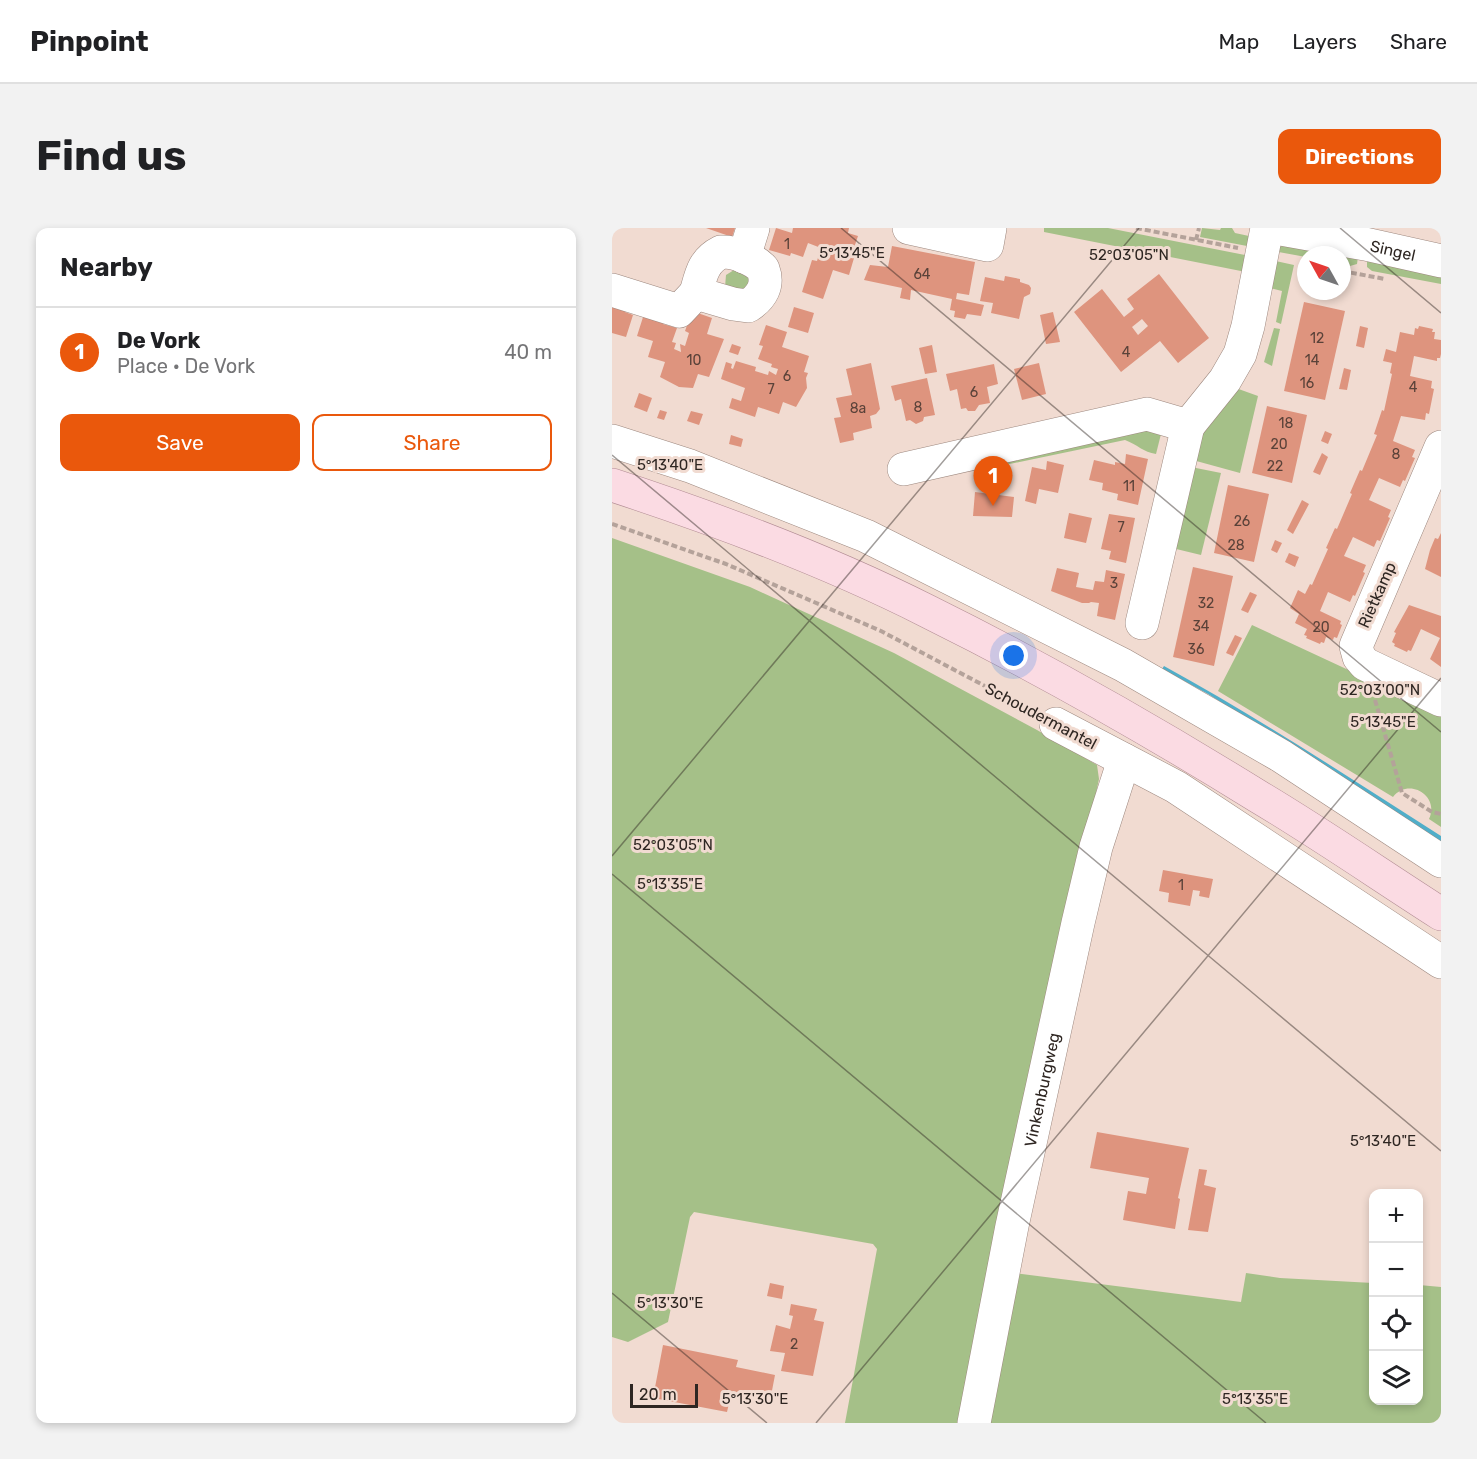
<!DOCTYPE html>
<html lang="en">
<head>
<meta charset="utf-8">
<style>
  body { margin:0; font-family:Rubik,sans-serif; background:#f2f2f2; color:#202124 }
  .controls { position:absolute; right:18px; bottom:18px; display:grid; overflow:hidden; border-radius:12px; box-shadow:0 3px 9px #0003 }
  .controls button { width:54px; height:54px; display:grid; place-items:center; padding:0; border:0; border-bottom:2px solid #e0e0e0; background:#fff; color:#202124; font:30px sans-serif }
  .compass { position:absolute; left:685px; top:18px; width:54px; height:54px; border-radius:50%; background:#fff; box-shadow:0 3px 9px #0003; rotate:310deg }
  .scale { position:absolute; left:18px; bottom:15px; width:68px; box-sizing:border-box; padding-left:6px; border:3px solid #2e2622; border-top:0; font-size:16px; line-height:21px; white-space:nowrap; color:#2e2622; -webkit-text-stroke:4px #f1dbd1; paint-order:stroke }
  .you { position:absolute; left:402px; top:428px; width:21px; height:21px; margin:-15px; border:4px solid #fff; border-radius:50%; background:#1a73e8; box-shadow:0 0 0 9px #1a73e833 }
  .badge { display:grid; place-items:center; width:39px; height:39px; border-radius:50%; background:#ea580c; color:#fff; font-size:20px; font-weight:700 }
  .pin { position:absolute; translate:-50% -50px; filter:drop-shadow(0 2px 3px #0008) }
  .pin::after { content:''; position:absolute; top:32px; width:21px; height:18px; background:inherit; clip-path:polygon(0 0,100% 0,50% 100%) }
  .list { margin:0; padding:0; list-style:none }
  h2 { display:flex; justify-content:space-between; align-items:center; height:78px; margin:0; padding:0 24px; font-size:26px }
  h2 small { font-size:20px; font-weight:400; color:#757577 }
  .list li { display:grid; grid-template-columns:39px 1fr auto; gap:18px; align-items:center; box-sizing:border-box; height:90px; padding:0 24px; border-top:2px solid #e0e0e0 }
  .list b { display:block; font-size:22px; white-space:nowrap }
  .list p { margin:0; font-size:20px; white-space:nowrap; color:#757577 }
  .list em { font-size:20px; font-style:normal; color:#757577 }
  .actions { display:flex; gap:12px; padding:18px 24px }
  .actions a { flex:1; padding:14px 0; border:2px solid #ea580c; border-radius:12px; text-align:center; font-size:21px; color:#ea580c }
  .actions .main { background:#ea580c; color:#fff }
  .icon { flex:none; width:33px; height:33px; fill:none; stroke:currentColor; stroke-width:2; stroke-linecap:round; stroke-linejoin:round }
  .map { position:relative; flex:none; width:829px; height:1195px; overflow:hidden; border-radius:12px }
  header { display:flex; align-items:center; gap:36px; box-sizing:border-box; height:84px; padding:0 30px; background:#fff; border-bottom:2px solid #e0e0e0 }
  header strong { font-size:28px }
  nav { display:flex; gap:33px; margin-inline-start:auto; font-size:21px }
  .intro { display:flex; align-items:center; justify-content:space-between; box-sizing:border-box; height:144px; padding:0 36px }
  h1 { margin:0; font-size:42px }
  .button { padding:15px 27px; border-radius:12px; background:#ea580c; color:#fff; font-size:21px; font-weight:700 }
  main { display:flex; gap:36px; padding:0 36px }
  aside { flex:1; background:#fff; border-radius:12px; box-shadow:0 3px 9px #0003 }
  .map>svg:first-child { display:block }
</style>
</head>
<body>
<header>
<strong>Pinpoint</strong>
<nav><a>Map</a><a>Layers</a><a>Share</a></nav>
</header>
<div class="intro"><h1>Find us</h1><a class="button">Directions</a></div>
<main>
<aside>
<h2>Nearby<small></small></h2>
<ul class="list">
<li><span class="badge">1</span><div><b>De Vork</b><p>Place · De Vork</p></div><em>40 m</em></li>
</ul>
<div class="actions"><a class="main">Save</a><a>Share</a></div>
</aside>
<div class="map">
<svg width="829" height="1195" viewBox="0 0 829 1195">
  <rect width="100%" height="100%" fill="#f1dbd1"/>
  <!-- green -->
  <g fill="#a5c088">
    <polygon points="432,0 496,0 638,28 634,44 432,4"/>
    <polygon points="590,0 608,2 609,0 620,0 623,5 637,8 635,18 588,9"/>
    <polygon points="675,15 746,29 745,36 738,38 730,37 730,27 694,27 694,29 661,23"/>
    <polygon points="755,31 829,45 829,56 760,43 755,39"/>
    <polygon points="659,32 682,37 669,96 664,94 670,63 654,59"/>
    <polygon points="122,42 130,42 139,52 135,64 113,59 114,47"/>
    <polygon points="662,100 668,101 660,138 652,134"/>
    <polygon points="621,159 646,168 628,245 577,231 581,215"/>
    <path d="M 509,197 L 550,202 L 544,226 C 531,224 526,217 513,212 L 388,238 L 388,233 Z"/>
    <polygon points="574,238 609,245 589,327 556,319"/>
    <polygon points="0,310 138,359 282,425 425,502 485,537 487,551 350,1195 233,1195 265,1021 261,1016 82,984 78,989 56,1094 16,1114 0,1109"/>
    <path d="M 640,397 L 829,485 L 829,599 L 817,591 C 828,568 797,549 781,569 L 606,463 Z"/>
    <polygon points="403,1045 629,1074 634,1045 668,1050 761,1055 762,1172 806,1172 807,1057 829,1059 829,1195 372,1195"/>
  </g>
  <!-- water -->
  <path fill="#50aec9" d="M 552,438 C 647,490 738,550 829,608 L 829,615 L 596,466 L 550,441 Z"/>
  <!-- building -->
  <g fill="#de947e" fill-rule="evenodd">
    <polygon points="94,0 123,0 120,9"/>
    <polygon points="164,0 180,5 181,0 237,0 236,5 246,8 239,29 242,30 237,47 221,42 211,71 190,64 200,32 205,33 209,20 196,15 191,29 179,25 178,28 157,22"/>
    <polygon points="280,18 363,34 357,67 345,65 344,71 372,77 369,88 355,86 353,91 342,89 343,83 338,82 340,71 299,62 298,72 288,70 290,60 252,52 258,37 276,39"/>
    <path d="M 547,46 L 597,110 L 566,135 L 548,113 L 509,144 L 462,84 L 490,61 L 512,89 L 522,81 L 515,71 ZM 530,91 L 536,98 L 526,107 L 520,99 Z"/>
    <polygon points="393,48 408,51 408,54 417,57 419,60 418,66 412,69 407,91 379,85 381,75 368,73 373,49 392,53"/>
    <polygon points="692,74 733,83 713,172 672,163"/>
    <polygon points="0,75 14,80 13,84 21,87 14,109 0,105"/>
    <polygon points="182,79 202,85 196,105 176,99"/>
    <polygon points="80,83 100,90 95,106 112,111 97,149 86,146 81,160 67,159 48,149 53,134 36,129 41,113 25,108 32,86 52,93 51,96 65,100 60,114 64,115 62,121 69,124 68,116 73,118 77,105 73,103"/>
    <polygon points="441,84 448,114 434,116 428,87"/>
    <polygon points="154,97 175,104 170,119 197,128 192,144 196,145 194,150 195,160 184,179 171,174 167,186 146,179 143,189 117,180 120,170 129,173 133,160 109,151 114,134 120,136 119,140 121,141 124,133 144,139 143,143 156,147 157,143 164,147 166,141 159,139 160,136 146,131 151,118 147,117"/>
    <polygon points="748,98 756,100 752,120 744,118"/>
    <polygon points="807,98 821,101 820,104 823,104 822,111 829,112 829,126 828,130 825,130 825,133 802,128 798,148 820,153 819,160 822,161 817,186 814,185 813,192 789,188 781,213 803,222 800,229 803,230 793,253 791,252 788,259 767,250 757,272 779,282 776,289 778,290 768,313 765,312 762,319 741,309 732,328 754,337 751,344 753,345 743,368 741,367 738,374 716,364 708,383 729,393 728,396 730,397 725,410 722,409 721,412 714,409 712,415 709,414 708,416 694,410 695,408 692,407 695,401 683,395 687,386 678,380 686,362 693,366 698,356 700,357 716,321 714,320 723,300 725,301 740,266 738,265 748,242 750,243 765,207 762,206 770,182 772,183 780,146 778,145 780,135 771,133 774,121 784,124 788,104 802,107 803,100 806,101"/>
    <polygon points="120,116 129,119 126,127 117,124"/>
    <polygon points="320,117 325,144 313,146 307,120"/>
    <polygon points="259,135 268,181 264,186 258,188 260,200 241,205 242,212 228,215 222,190 229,189 224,170 240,167 234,141"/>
    <polygon points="427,135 434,166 410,172 402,141"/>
    <polygon points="382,136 386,156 375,159 378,175 367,177 363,183 356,183 354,180 349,181 345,161 338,163 334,146"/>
    <polygon points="732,140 739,142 735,162 727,161"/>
    <polygon points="315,150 323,187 312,189 311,193 304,196 298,192 294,193 289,171 283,173 279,158"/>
    <polygon points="27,165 40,170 35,184 22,179"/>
    <polygon points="655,178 695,187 680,255 640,245"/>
    <polygon points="48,182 55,184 52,192 45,190"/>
    <polygon points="79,183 91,186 87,197 75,193"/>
    <polygon points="713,203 720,206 716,216 709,213"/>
    <polygon points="119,207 131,211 129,219 117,216"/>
    <polygon points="710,225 716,229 708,247 701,244"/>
    <polygon points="514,226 536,231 526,277 505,272 506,266 490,262 491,255 477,252 482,232 503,237 503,234 513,236"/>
    <polygon points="435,233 452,237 446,265 427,261 424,276 413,273 420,239 434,242"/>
    <polygon points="616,257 657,266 642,334 602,325"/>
    <polygon points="363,264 402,269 400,289 361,288"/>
    <polygon points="690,272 697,276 681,306 675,302"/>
    <polygon points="457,285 480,290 474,315 452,310"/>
    <polygon points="497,286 523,290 514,335 497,331 499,323 489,321"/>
    <polygon points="829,305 829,349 813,341 818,322 823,310 826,311"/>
    <polygon points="663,312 670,315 665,325 659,322"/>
    <polygon points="677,325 687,329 683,339 673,334"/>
    <polygon points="581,339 621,348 602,438 561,429"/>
    <polygon points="445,340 467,345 464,359 481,362 483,353 492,354 494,342 513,346 503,392 485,388 487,375 479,374 477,375 470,375 439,363"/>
    <polygon points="638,364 645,367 636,385 629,382"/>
    <polygon points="797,377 829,388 829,439 818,431 828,410 809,401 799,423 796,422 795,424 782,418 783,416 780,414 784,405 782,404"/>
    <polygon points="623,407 630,410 621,428 614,425"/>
    <polygon points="551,642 601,651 597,670 587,668 588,663 581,662 578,678 556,674 557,665 547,663"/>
    <polygon points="485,904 577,920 566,970 568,971 563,1001 511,992 516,963 534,966 537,950 478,940"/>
    <polygon points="587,941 595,942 592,957 604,960 596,1004 576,1002"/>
    <polygon points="158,1055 172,1058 170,1071 155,1068"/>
    <polygon points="179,1076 205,1081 202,1092 212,1094 201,1148 169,1143 173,1125 158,1123 164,1097 178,1101 181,1088 177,1087"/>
    <polygon points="51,1117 126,1132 124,1139 163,1147 158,1173 119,1167 115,1184 41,1170"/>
  </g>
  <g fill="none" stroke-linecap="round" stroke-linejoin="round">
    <!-- minor casing -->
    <g stroke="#9d887f" stroke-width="34">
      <g id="minor">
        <polyline points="297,0 375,17 378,0"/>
        <path id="s1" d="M 663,0 L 753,16 L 829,33"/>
        <path d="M 109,24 C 122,23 142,31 151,41 C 157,57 150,69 136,78 L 121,76 L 84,65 C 89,47 91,33 109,24 Z"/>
        <polyline points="132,29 141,0"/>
        <polyline points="0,62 67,83 84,65"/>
        <polyline points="0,213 78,238 254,308 511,437 669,528 829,633"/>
        <polyline points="829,219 744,418 747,429 753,436 829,472"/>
        <polyline points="292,241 535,186 576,198 613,152 628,126 636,98 655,0"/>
        <polyline points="530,395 576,198"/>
        <polyline points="444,496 564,559 829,734"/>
        <path id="s2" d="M 362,1195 L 400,998 L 466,695 L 484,619 L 512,532"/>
      </g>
    </g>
    <!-- major casing -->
    <g stroke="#b28c94" stroke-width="34">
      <path id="major" d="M 0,257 C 107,292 214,332 315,383 C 428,439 539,502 647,569 C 709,606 768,647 829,686"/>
    </g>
    <!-- path -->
    <g stroke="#b4a29a" stroke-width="4" stroke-dasharray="6 3" stroke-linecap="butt">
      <polyline points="524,0 626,20"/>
      <polyline points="584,12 587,0"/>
      <polyline points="730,43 773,51"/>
      <polyline points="0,296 114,336 269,403 422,484"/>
      <polyline points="763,472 790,565 820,584 829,586"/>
    </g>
    <!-- minor -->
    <use href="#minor" stroke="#fff" stroke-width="33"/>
    <!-- major -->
    <use href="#major" stroke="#fbdbe3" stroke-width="33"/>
  </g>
  <!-- ticks -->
  <path fill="none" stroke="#2e2622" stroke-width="1.5" stroke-opacity="0.45" d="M 229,0 L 829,504M 728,0 L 829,85M 0,227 L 829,923M 0,628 L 527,0M 0,646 L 654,1195M 0,1065 L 155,1195M 204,1195 L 829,450"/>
  <g text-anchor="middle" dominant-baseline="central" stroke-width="6" stroke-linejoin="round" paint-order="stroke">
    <!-- number labels -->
    <g font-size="14" fill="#5a4239">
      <text x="175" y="16">1</text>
      <text x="310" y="46">64</text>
      <text x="705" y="110">12</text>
      <text x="514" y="124">4</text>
      <text x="82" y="132">10</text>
      <text x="700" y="132">14</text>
      <text x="175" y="148">6</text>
      <text x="695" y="155">16</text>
      <text x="801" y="159">4</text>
      <text x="159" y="161">7</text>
      <text x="362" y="164">6</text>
      <text x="306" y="179">8</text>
      <text x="246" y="180">8a</text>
      <text x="674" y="195">18</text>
      <text x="667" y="216">20</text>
      <text x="784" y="226">8</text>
      <text x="663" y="238">22</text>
      <text x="517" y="258">11</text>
      <text x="630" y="293">26</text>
      <text x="509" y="299">7</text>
      <text x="624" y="317">28</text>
      <text x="502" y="355">3</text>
      <text x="594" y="375">32</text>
      <text x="589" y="398">34</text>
      <text x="709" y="399">20</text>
      <text x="584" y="421">36</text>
      <text x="569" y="657">1</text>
      <text x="182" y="1116">2</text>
    </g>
    <!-- street labels -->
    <g font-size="16" fill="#2e2622" stroke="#f1dbd1">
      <text stroke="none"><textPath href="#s1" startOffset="120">Singel</textPath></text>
      <text transform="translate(765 367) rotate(-66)">Rietkamp</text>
      <text transform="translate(429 488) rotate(28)">Schoudermantel</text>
      <text stroke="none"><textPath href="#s2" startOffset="340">Vinkenburgweg</textPath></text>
    </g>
  </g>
  <g font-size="15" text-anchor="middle" fill="#2e2622" stroke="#f1dbd1" stroke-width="6" stroke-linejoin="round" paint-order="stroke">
    <text x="240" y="30">5°13'45"E</text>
    <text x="517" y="32">52°03'05"N</text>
    <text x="58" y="242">5°13'40"E</text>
    <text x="768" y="467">52°03'00"N</text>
    <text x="771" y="499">5°13'45"E</text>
    <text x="61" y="622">52°03'05"N</text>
    <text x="58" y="661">5°13'35"E</text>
    <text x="771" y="918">5°13'40"E</text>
    <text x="58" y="1080">5°13'30"E</text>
    <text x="143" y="1176">5°13'30"E</text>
    <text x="643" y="1176">5°13'35"E</text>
  </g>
</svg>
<div class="controls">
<button>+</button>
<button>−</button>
<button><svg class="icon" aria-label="locate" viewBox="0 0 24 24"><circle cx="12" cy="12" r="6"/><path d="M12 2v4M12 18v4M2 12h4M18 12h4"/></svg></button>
<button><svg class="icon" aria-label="layers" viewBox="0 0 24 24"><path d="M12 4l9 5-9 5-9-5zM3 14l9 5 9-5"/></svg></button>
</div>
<svg class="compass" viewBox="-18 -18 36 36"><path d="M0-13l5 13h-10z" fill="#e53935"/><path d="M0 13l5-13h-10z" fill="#757577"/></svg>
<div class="scale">20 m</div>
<div class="you"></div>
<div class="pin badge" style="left:381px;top:278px">1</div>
</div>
</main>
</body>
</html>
